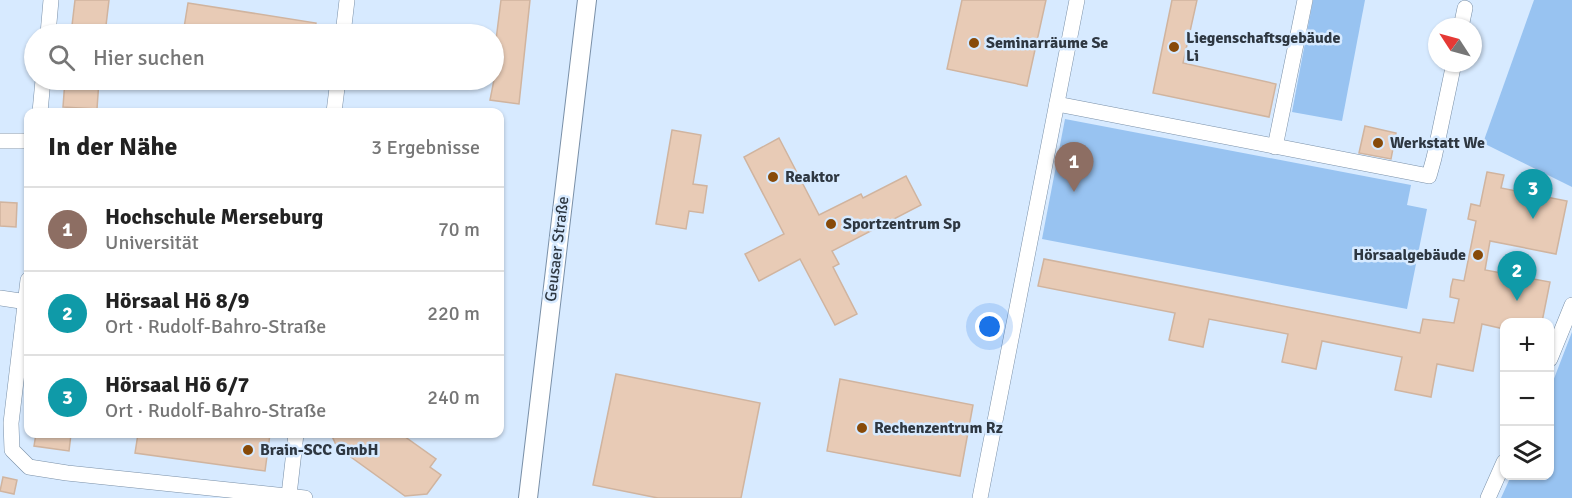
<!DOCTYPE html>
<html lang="de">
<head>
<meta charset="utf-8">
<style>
  body { margin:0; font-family:Signika,sans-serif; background:#f6f6f6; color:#222 }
  .controls { position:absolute; right:18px; bottom:18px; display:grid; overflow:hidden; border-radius:12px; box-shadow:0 2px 4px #0004 }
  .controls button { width:54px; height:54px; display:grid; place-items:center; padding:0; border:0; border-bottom:2px solid #e0e0e0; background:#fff; color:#222; font:30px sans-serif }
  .compass { position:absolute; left:1428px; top:18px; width:54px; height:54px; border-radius:50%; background:#fff; box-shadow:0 2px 4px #0004; rotate:306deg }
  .you { position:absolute; left:990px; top:327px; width:21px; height:21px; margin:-15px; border:4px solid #fff; border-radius:50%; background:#1a73e8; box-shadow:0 0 0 9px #1a73e833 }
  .badge { display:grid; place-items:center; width:39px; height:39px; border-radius:50%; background:#874a09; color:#fff; font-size:20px; font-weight:700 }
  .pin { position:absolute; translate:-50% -50px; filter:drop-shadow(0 2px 3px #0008) }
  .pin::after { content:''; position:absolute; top:32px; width:21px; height:18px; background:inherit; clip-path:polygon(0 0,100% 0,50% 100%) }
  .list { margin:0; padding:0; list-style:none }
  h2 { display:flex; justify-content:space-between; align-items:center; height:78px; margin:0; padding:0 24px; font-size:26px }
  h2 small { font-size:20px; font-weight:400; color:#767676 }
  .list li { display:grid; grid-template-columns:39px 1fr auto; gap:18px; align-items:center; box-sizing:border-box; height:84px; padding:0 24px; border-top:2px solid #e0e0e0 }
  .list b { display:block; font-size:22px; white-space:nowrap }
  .list p { margin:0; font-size:20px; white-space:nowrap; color:#767676 }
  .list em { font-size:20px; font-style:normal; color:#767676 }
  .icon { flex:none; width:33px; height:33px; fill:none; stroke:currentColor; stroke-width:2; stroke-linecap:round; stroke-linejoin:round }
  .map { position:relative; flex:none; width:1572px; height:498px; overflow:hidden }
  .search { position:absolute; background:#fff; box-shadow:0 2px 4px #0004; left:24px; top:24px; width:480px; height:66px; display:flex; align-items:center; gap:15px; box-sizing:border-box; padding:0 21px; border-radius:33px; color:#767676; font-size:22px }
  .panel { position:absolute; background:#fff; box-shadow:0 2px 4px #0004; left:24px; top:108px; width:480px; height:330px; border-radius:12px }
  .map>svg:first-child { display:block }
</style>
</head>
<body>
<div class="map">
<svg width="1572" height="498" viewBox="0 0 1572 498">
  <rect width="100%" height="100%" fill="#d7eaff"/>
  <!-- green -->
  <g fill="#98c3f1">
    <polygon points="1313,0 1365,0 1342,121 1292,112"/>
    <polygon points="1534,0 1572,0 1572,187 1483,143"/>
    <polygon points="1065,119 1411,185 1407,205 1427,209 1407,309 1042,239"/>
    <polygon points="1572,332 1572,498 1501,498 1511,476 1550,476 1550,389"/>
  </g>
  <!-- building -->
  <g fill="#e8cbb6" stroke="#d0b49f" stroke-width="1.5">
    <polygon points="75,0 109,0 105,34 71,34"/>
    <polygon points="501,0 530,0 519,104 490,100 494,80 494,48 495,48"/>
    <polygon points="962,0 1046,0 1027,86 947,69"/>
    <polygon points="1172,0 1197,0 1183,63 1276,84 1269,117 1153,93"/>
    <polygon points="188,3 316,23 314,34 183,34"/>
    <polygon points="65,80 99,80 97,109 63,107"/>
    <polygon points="1365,126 1396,133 1391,159 1359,153"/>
    <polygon points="672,130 701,135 693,184 707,186 703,213 689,211 686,229 656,224"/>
    <polygon points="779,138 819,215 861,194 863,198 906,176 921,205 832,251 839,264 833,267 857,314 835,325 800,259 759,281 745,254 784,234 744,157"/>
    <polygon points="1487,172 1504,175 1501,188 1567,201 1556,254 1490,241 1485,270 1550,282 1542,322 1504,322 1504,329 1482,324 1473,371 1437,364 1431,397 1395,390 1402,357 1322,341 1316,369 1282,362 1288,334 1209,319 1203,347 1169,340 1175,313 1038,286 1044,259 1420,333 1423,319 1454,323 1459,299 1450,297 1451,287 1453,279 1464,281 1476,221 1468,219 1471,204 1480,206"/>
    <polygon points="0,202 17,203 16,227 0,226"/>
    <polygon points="616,374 760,403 741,498 658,498 593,485"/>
    <polygon points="840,379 973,405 960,476 827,451"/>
    <polygon points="36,434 71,434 69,451 34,446"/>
    <polygon points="138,434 270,434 265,471 135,453"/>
    <polygon points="331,434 401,434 436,459 430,467 441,475 427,494 405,496 337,447"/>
    <polygon points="3,477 17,480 14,494 0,491"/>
  </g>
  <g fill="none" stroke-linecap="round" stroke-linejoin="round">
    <!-- minor casing -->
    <g stroke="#7a90a8" stroke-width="16">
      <g id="minor">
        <polyline points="1461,27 1465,8"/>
        <polyline points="48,34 51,0"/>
        <polyline points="343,34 347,0"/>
        <polyline points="1057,104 1429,176 1434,158 1454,63"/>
        <polyline points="40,112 43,80"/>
        <polyline points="334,112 338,80"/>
        <polyline points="0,141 28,141"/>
        <polyline points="1275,147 1305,0"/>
        <polyline points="28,280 11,423 12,450 29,467 67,473 305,498"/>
        <polyline points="0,298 27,302"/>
        <polyline points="1550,359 1572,305"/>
        <polyline points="289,495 296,434"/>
        <polyline points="980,498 1077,0"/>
        <polyline points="1488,498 1504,462"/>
      </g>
    </g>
    <!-- tertiary casing -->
    <g stroke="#7a90a8" stroke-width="20">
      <polyline id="tertiary" points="528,498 587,0"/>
    </g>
    <!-- minor -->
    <use href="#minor" stroke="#fff" stroke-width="15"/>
    <!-- tertiary -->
    <use href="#tertiary" stroke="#fff" stroke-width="18"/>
  </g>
  <!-- markers -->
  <g fill="#874a09" stroke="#d7eaff" stroke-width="2">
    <circle cx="974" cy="43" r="6"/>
    <circle cx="1174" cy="47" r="6"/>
    <circle cx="1378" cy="143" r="6"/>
    <circle cx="773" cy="177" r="6"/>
    <circle cx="831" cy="224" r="6"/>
    <circle cx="1478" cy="255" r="6"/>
    <circle cx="862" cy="428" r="6"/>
    <circle cx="248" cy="450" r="6"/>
  </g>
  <g text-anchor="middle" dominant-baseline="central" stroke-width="5" stroke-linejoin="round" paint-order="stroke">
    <!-- poi labels -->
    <g font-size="16" font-weight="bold" fill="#2e3741" stroke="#d7eaff" text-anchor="start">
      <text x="1186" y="38">Liegenschaftsgebäude<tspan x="1186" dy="18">Li</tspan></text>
      <text x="986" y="43">Seminarräume Se</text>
      <text x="1390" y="143">Werkstatt We</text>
      <text x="785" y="177">Reaktor</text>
      <text x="843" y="224">Sportzentrum Sp</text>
      <text x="1466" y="255" text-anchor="end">Hörsaalgebäude</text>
      <text x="874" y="428">Rechenzentrum Rz</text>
      <text x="260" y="450">Brain-SCC GmbH</text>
    </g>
    <!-- street labels -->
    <g font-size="16" fill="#2e3741" stroke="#d7eaff">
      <text transform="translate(557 249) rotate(-83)">Geusaer Straße</text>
    </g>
  </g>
</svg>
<div class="controls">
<button>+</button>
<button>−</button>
<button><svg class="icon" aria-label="layers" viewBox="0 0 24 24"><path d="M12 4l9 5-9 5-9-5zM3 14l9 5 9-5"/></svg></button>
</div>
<svg class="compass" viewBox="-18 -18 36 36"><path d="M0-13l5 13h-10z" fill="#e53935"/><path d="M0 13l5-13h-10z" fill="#767676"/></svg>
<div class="you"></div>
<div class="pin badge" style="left:1074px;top:192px;background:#8d6e63">1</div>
<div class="pin badge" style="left:1517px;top:301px;background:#0f9aa8">2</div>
<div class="pin badge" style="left:1533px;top:219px;background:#0f9aa8">3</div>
<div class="search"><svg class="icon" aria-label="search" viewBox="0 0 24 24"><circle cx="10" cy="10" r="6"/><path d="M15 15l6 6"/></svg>Hier suchen</div>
<section class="panel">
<h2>In der Nähe<small>3 Ergebnisse</small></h2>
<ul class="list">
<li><span class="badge" style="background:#8d6e63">1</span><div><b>Hochschule Merseburg</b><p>Universität</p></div><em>70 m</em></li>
<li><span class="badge" style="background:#0f9aa8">2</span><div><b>Hörsaal Hö 8/9</b><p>Ort · Rudolf-Bahro-Straße</p></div><em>220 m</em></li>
<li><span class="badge" style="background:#0f9aa8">3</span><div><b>Hörsaal Hö 6/7</b><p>Ort · Rudolf-Bahro-Straße</p></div><em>240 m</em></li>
</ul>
</section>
</div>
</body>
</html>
